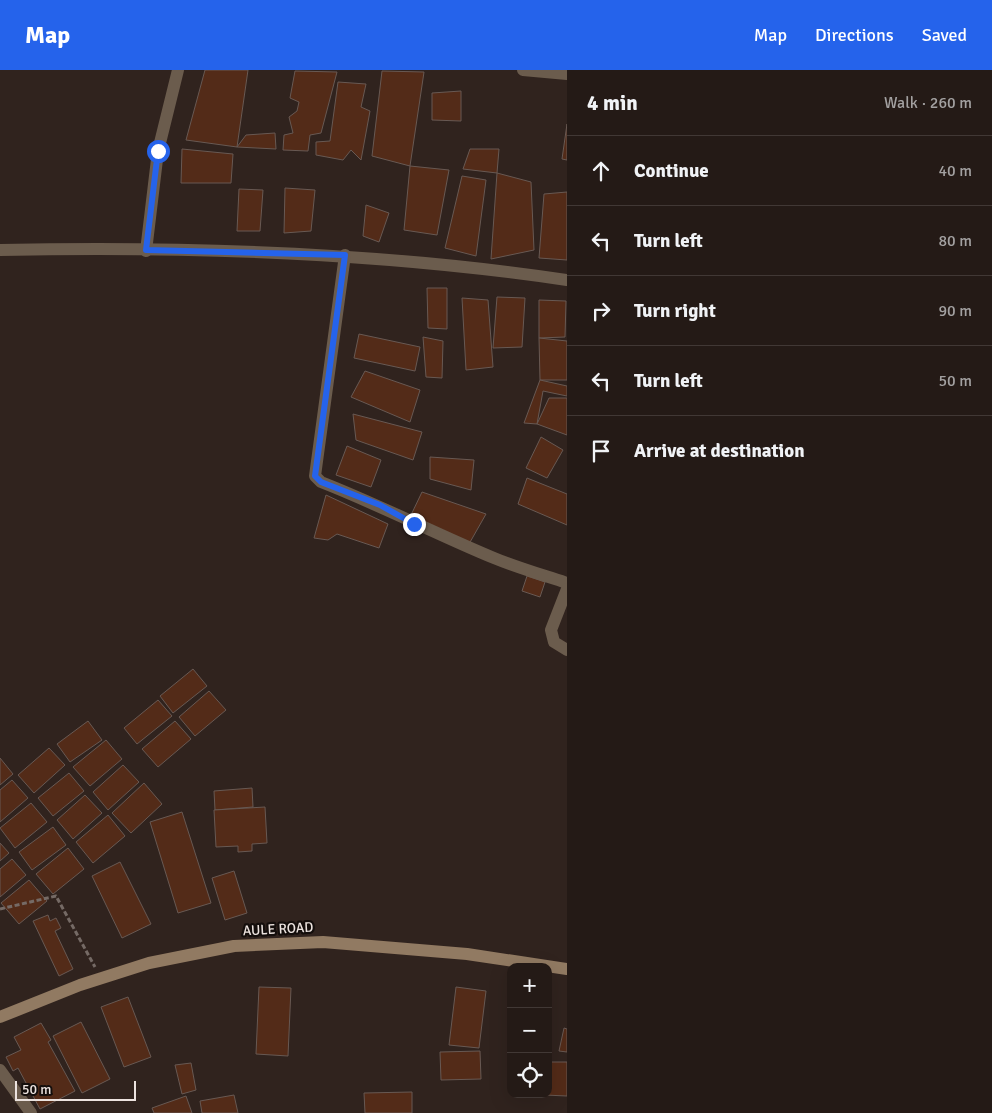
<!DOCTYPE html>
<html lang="en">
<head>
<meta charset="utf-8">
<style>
  body { margin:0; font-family:Signika,sans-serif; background:#2c231f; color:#f1f3f6 }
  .controls { position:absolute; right:15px; bottom:15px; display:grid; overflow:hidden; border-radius:10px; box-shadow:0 5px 20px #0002 }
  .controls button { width:45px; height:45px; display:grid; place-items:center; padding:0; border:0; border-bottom:1px solid #413835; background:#241a16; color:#f1f3f6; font:25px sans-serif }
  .scale { position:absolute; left:15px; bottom:12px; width:121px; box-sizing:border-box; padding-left:5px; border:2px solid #ece3df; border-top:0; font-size:14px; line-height:18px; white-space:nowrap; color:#ece3df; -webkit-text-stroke:4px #140e0c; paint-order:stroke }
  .stop { position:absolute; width:15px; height:15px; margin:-11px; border:4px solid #2563eb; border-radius:50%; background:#fff }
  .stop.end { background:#2563eb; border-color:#fff; box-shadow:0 1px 5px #0008 }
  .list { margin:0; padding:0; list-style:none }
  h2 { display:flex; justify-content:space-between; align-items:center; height:65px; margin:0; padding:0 20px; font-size:21px }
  h2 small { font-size:16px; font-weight:400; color:#a3a1a1 }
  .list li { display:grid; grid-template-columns:32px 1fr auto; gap:15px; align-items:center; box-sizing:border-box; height:70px; padding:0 20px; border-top:1px solid #413835 }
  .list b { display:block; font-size:19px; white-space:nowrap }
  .list em { font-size:16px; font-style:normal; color:#a3a1a1 }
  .icon { flex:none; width:28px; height:28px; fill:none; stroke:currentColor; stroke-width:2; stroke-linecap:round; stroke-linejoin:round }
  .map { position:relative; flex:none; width:567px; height:1043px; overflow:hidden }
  header { display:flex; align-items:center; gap:30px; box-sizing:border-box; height:70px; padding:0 25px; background:#2563eb; color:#fff }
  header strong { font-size:24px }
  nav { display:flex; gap:28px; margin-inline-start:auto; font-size:18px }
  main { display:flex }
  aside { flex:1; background:#241a16 }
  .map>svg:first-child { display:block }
</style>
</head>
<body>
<header>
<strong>Map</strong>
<nav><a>Map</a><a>Directions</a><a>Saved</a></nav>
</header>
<main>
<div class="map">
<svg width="567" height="1043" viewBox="0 0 567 1043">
  <rect width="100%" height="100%" fill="#30231e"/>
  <!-- building -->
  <g fill="#532b18" stroke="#685953">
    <polygon points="205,0 248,0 237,77 186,70"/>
    <polygon points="295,1 337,2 321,63 310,65 308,81 283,80 284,65 293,63 289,47 297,41 299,32 290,28"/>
    <polygon points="382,1 424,2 410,96 372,86"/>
    <polygon points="338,12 366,14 361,37 370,41 361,90 351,80 343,90 316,85 316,72 330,71"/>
    <polygon points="461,21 461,51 432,50 432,23"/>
    <polygon points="567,54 567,90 562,89"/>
    <polygon points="275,63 276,79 237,77 246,65"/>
    <polygon points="182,79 233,84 231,113 181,113"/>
    <polygon points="470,79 499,79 497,103 463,99"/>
    <polygon points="410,96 449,100 437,165 404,160"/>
    <polygon points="497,103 531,112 534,180 491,189"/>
    <polygon points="462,106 486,110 476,186 445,178"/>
    <polygon points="285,118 315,120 311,161 284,163"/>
    <polygon points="239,119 263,120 260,161 237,161"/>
    <polygon points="567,122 567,190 539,188 544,124"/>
    <polygon points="366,135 389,143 379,172 363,166"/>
    <polygon points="427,218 447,218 447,259 428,258"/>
    <polygon points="497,227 525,228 522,277 493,278"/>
    <polygon points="462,228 488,230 493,297 466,300"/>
    <polygon points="539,230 566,231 565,267 539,268"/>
    <polygon points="359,264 420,277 415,301 354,288"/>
    <polygon points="423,267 443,271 442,308 426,307"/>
    <polygon points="539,268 567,271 567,310 540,310"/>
    <polygon points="365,301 420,320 410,352 351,327"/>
    <polygon points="540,310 567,316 567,326 543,321 537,354 524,353"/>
    <polygon points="549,328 567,328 567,365 537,354"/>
    <polygon points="353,344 422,362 413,390 356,370"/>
    <polygon points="541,367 563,380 547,408 526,398"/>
    <polygon points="347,376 381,390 371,417 336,405"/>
    <polygon points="430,387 474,390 471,420 430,409"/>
    <polygon points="527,408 567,424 567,455 518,434"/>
    <polygon points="422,422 486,444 469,474 411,445"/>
    <polygon points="326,425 388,454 379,478 337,464 328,470 314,468"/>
    <polygon points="527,506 545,512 540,527 522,521"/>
    <polygon points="193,599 207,616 173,643 160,626"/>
    <polygon points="209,621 226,640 195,666 179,647"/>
    <polygon points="158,630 172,646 137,674 124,658"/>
    <polygon points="88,651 102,670 70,692 57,674"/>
    <polygon points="175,651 191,669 158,697 142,679"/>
    <polygon points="106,670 122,689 90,716 73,697"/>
    <polygon points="49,678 65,695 34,723 18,705"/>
    <polygon points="0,688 13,704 0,715"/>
    <polygon points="123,695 139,712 108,740 93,722"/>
    <polygon points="69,703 84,721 53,746 38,728"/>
    <polygon points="12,710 28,728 0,752 0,720"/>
    <polygon points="144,713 162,734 131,763 112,743"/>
    <polygon points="252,718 253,737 215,740 214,721"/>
    <polygon points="85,725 102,743 73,769 57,750"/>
    <polygon points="31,733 47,752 15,778 0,758"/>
    <polygon points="265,737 267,773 252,774 252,781 238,782 238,776 216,777 214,740"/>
    <polygon points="182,742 211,833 178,843 150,752"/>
    <polygon points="108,745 125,766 93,793 76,772"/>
    <polygon points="53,757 66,775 32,800 19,782"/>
    <polygon points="0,773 9,783 0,791"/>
    <polygon points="68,778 84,799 53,824 36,804"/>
    <polygon points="12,789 26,805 0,827 0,799"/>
    <polygon points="120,792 151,854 122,868 92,806"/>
    <polygon points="234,801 247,843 225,850 212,808"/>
    <polygon points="29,810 47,831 19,854 1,833"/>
    <polygon points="48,845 50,851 56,848 61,858 55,861 73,899 59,906 33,851"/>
    <polygon points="259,917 291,918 288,986 256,984"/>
    <polygon points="456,917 486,921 479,978 449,975"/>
    <polygon points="128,927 151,987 124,997 101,937"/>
    <polygon points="81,952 110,1009 82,1023 53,966"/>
    <polygon points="41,953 51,970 48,972 75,1021 40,1039 18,998 13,1001 6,987 21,980 14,967"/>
    <polygon points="564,958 567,959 567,982 559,981"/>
    <polygon points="480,981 481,1009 441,1010 440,982"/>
    <polygon points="548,992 567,992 567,1026 522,1024 548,1024"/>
    <polygon points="191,993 196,1020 182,1024 175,995"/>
    <polygon points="412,1022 412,1043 365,1043 364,1023"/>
    <polygon points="234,1025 238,1043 202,1043 200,1031"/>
    <polygon points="186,1026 192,1043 154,1043 152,1038"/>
  </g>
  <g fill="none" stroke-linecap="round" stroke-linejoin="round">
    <!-- path -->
    <polyline stroke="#756a65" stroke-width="3" stroke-dasharray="5 2.5" stroke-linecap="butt" points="0,839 56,826 95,897"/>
    <!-- street -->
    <g stroke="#6b5c4d" stroke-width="12">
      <polyline points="523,0 567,4"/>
      <path d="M 0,180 C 189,176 379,182 567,210"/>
      <polyline points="146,181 158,81 178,0"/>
      <path d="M 345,185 L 315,406 L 321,412 C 380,435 436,464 494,488 C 518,498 543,505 567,513"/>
      <polyline points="567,519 551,560 554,572 567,580"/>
      <polyline points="0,1000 31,1043"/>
    </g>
    <!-- secondary -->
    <polyline stroke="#917a62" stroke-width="12" points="0,947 80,915 149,893 234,876 323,872 467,884 567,899"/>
  </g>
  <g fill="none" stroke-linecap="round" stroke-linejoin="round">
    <!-- route -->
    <polyline stroke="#2563eb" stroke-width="6" points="158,81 146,180 345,185 315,406 321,412 380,435 414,454"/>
  </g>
  <g text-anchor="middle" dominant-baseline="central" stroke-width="4.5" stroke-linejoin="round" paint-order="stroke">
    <!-- street labels -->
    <g font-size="14" fill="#ece3df" stroke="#140e0c">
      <text transform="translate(278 859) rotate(-3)">AULE ROAD</text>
    </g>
  </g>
</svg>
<div class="controls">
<button>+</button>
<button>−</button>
<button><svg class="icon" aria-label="locate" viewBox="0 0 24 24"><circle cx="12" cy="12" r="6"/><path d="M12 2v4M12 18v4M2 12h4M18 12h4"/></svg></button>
</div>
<div class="scale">50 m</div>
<div class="stop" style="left:158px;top:81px"></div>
<div class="stop end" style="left:414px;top:454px"></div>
</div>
<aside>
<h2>4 min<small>Walk · 260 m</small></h2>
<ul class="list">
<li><svg class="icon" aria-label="ahead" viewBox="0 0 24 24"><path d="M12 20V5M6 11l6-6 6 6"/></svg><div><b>Continue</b></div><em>40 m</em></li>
<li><svg class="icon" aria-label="left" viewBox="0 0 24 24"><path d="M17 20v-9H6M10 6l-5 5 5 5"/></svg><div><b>Turn left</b></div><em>80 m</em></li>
<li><svg class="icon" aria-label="right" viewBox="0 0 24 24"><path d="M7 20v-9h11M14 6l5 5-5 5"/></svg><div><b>Turn right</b></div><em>90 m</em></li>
<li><svg class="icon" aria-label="left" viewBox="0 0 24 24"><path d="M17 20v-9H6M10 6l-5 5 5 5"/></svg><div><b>Turn left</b></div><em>50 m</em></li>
<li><svg class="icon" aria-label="arrive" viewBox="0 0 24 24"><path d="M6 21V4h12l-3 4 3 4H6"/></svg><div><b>Arrive at destination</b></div></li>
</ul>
</aside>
</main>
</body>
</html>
